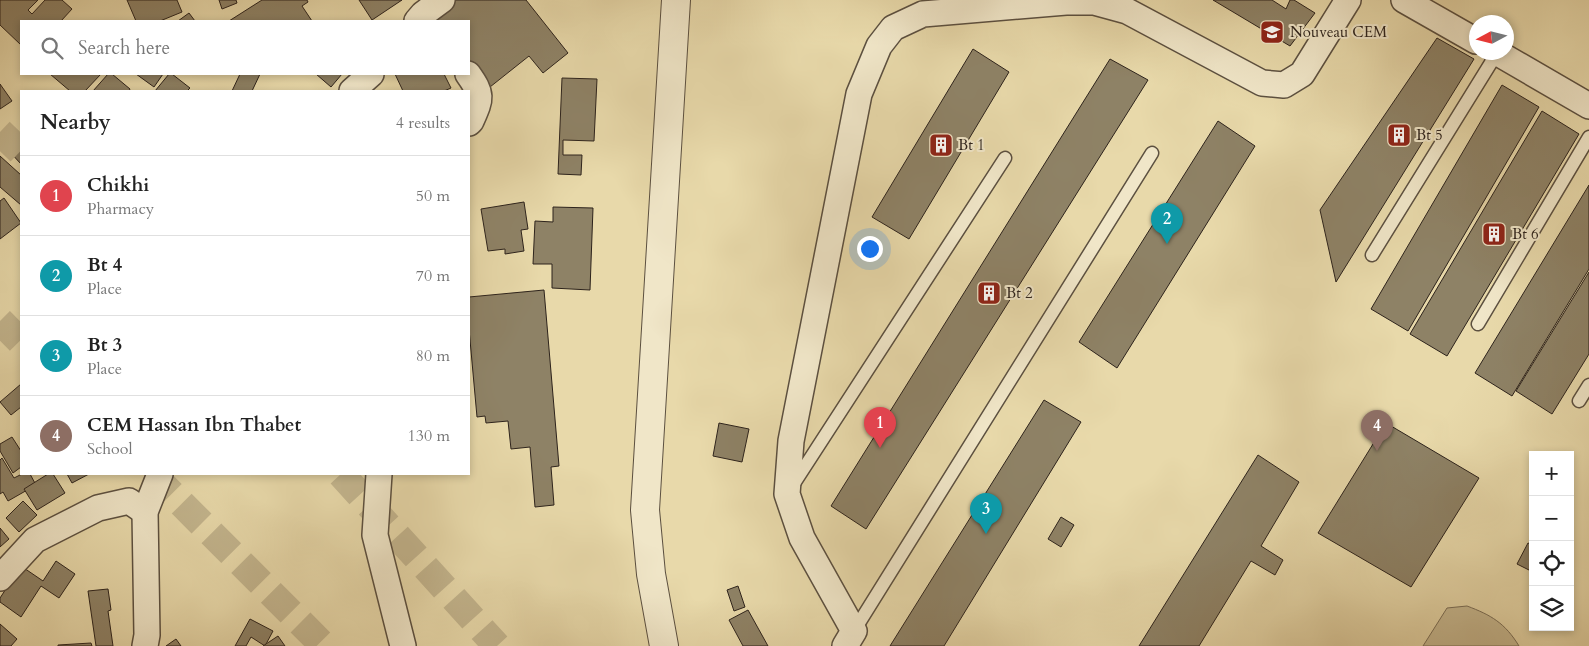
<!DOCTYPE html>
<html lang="en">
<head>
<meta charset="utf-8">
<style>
  body { margin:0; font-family:Cardo,serif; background:#f6f6f6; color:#222 }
  .controls { position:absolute; right:15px; bottom:15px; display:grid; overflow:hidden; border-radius:0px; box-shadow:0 2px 8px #0003 }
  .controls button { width:45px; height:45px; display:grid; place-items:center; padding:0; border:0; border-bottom:1px solid #e0e0e0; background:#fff; color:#222; font:25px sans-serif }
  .compass { position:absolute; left:1469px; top:15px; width:45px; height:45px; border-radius:50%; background:#fff; box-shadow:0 2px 8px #0003; rotate:263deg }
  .you { position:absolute; left:869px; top:248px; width:18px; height:18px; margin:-12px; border:4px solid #fff; border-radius:50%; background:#1a73e8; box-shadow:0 0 0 8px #1a73e833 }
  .badge { display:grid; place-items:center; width:32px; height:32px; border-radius:50%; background:#8f2418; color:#fff; font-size:16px; font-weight:700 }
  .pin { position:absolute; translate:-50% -41px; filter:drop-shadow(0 1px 2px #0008) }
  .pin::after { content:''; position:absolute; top:26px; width:18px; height:15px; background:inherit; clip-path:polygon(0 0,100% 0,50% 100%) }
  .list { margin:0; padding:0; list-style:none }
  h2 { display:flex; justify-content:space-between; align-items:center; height:65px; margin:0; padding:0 20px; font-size:21px }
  h2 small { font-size:16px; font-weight:400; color:#767676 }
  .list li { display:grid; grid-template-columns:32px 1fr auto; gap:15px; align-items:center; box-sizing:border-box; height:80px; padding:0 20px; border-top:1px solid #e0e0e0 }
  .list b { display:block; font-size:19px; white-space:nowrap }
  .list p { margin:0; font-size:16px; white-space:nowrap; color:#767676 }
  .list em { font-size:16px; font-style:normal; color:#767676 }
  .icon { flex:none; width:28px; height:28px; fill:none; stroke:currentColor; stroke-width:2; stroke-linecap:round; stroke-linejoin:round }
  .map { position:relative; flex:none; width:1589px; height:646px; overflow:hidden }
  .search { position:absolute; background:#fff; box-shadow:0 2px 8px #0003; left:20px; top:20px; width:450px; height:55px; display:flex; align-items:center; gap:12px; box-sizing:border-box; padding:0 18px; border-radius:0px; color:#767676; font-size:19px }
  .panel { position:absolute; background:#fff; box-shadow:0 2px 8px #0003; left:20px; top:90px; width:450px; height:385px; border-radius:0px }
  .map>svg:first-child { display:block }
</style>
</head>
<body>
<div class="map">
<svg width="1589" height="646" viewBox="0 0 1589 646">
  <rect width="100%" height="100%" fill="#e8d9aa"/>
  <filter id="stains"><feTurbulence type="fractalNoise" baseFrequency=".004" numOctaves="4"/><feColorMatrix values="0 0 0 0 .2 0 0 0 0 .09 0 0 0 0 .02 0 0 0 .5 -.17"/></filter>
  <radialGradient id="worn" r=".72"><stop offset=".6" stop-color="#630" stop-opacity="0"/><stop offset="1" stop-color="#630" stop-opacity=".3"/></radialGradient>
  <!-- green -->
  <path fill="#c8ba92" stroke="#7a6e57" d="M 1467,606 C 1491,615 1505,623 1519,646 L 1423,646 L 1447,608 Z"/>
  <!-- building -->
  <g fill="#8e8266" stroke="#2d231c">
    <polygon points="0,0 38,0 28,10 32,14 45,0 62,0 72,9 61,21 21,21 21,45 0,25"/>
    <polygon points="127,0 177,0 182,12 160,21 136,21"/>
    <polygon points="219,0 236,0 237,3 222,9"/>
    <polygon points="262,0 307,0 308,2 302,6 312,21 229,21"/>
    <polygon points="359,0 402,0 372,20"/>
    <polygon points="452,0 526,0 568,53 543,73 529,56 490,87 469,60 469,21 438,21 433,15"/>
    <polygon points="1213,0 1272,0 1286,9 1290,0 1294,0 1315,13 1290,46"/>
    <polygon points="189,13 195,21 178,21"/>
    <polygon points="1437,38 1474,59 1336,282 1320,210"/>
    <polygon points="973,49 1009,72 909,239 872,217"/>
    <polygon points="1110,59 1148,80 866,529 831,506"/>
    <polygon points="50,74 101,74 85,91 70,91"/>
    <polygon points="108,74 112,74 130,89 129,91 93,91"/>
    <polygon points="136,74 163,74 154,87"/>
    <polygon points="169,74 172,74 190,88 187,91 155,91"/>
    <polygon points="240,74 260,74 252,91 232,91"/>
    <polygon points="316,74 342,74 331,87"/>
    <polygon points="395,74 444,74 451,88 444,91 403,91"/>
    <polygon points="562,78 597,79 594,141 563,140 563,155 582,155 581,175 558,174"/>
    <polygon points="0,84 12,101 0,109"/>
    <polygon points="1502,85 1539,107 1408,331 1371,309"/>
    <polygon points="1542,111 1579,134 1447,356 1410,334"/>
    <polygon points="1218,121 1255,146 1117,368 1079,342"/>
    <polygon points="21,140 21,164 9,151"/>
    <polygon points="0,156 21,175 21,205 0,187"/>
    <polygon points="1589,185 1589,269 1512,396 1475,373"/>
    <polygon points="4,198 21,223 0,239 0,201"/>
    <polygon points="524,202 528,229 521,230 524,251 505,254 505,249 488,251 481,209"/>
    <polygon points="553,207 593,208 590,290 552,288 552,264 533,264 535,221 553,222"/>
    <polygon points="1589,272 1589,354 1552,414 1516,391"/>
    <polygon points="544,290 559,466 551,467 554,505 535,507 530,447 511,449 508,421 486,423 485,416 477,417 469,329 469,297"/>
    <polygon points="21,384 21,407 11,415 0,402"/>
    <polygon points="1044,400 1081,422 944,646 890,646"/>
    <polygon points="719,423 749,429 742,462 713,456"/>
    <polygon points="1386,423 1479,478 1411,587 1318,533"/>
    <polygon points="12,437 21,451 21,467 13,473 0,451 0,444"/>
    <polygon points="1258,455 1299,482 1261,546 1283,560 1275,575 1251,561 1199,646 1139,646"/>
    <polygon points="2,458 14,478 22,474 30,474 36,485 8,501 3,492 0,494 0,460"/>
    <polygon points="48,474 53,474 65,493 37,510 24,489"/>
    <polygon points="67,474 89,474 72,483"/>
    <polygon points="23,501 37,515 19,532 6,518"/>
    <polygon points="1061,517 1074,525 1061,547 1048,539"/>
    <polygon points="0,528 9,539 0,547"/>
    <polygon points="1528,543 1533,545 1533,572 1517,564"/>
    <polygon points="56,561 75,574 59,598 41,586 21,617 0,602 0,598 21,566 43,581"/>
    <polygon points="738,586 745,607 734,611 727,590"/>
    <polygon points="108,589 111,610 108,611 113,646 96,646 88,591"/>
    <polygon points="748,610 768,646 743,646 729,620"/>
    <polygon points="250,619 273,631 265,646 251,637 246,646 235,646"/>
    <polygon points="0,624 17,639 11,646 0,646"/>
    <polygon points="278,636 285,646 263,646"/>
    <polygon points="176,639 181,646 166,646"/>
    <polygon points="91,643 92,646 58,646 58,645"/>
  </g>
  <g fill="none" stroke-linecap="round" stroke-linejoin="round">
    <!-- motorway-tunnel -->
    <g stroke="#c3b58e" stroke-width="28" stroke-dasharray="28 14" stroke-linecap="butt">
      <polyline points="0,132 21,152"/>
      <polyline points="0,321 21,342"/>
      <polyline points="152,474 324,646"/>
      <polyline points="341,474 497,646"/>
    </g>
    <!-- service casing -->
    <g stroke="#5c5040" stroke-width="15">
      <g id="service">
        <polyline points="1372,255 1497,53"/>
        <polyline points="1478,324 1589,137"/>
        <polyline points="1579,401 1589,385"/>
        <polyline points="793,485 1005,158"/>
        <polyline points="854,631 1152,153"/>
      </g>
    </g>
    <!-- minor casing -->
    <g stroke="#5c5040" stroke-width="28">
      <g id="minor">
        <polyline points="1404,0 1476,41"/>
        <polyline points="417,21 423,14 442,0"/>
        <polyline points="1496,52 1589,106"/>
        <path d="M 468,74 C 483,95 481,98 471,121 L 469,123"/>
        <polyline points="352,91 371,74"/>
        <polyline points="379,474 375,535 403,646"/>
        <polyline points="0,578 35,540 98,508 129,501 145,512"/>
        <polyline points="145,646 147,635 145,512 160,474"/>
        <polyline points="845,646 854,631 802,538 787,494 791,441 859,94 879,46 893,28 923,14 1066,2 1094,2 1127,11 1262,83 1284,85 1302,74 1348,0"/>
      </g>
    </g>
    <!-- tertiary casing -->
    <g stroke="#5c5040" stroke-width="30">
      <polyline id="tertiary" points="664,646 651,574 645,510 676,0"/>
    </g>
    <!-- service -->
    <use href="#service" stroke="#f0e6c8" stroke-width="12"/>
    <!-- minor -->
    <use href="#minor" stroke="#f0e6c8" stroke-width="25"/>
    <!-- tertiary -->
    <use href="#tertiary" stroke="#f0e6c8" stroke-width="28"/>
  </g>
  <!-- icons -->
  <defs>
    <g id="school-square" transform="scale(1.25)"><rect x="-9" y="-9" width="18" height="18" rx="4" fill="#8f2418" stroke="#f0e6c8"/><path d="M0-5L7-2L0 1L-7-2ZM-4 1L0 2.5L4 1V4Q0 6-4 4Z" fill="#fff"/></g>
    <g id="building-square" transform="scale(1.25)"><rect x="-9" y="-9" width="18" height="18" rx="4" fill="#8f2418" stroke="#f0e6c8"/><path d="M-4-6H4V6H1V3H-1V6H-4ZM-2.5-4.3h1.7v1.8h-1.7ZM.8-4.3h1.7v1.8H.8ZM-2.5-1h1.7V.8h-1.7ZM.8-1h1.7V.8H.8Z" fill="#fff"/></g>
  </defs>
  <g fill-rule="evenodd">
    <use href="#school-square" x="1272" y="32"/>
    <use href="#building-square" x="1399" y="135"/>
    <use href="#building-square" x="941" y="145"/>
    <use href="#building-square" x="1494" y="234"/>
    <use href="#building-square" x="989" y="293"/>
  </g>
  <g text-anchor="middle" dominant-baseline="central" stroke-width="4" stroke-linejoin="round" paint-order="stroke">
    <!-- poi labels -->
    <g font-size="15" fill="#2d231c" stroke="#f0e6c8" text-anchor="start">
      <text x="1290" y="32">Nouveau CEM</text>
      <text x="1416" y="135">Bt 5</text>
      <text x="958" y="145">Bt 1</text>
      <text x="1512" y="234">Bt 6</text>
      <text x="1006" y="293">Bt 2</text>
    </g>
  </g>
  <rect width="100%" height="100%" filter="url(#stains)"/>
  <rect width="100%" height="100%" fill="url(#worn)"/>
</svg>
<div class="controls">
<button>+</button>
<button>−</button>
<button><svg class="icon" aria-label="locate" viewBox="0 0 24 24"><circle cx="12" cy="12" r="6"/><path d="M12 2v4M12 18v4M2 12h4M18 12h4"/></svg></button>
<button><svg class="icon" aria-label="layers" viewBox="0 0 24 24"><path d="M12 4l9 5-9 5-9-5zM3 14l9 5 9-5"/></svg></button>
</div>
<svg class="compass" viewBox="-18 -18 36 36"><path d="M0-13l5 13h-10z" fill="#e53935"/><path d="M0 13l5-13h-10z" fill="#767676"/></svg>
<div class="you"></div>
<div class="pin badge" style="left:880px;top:448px;background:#e0444e">1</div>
<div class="pin badge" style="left:1167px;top:244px;background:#0f9aa8">2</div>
<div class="pin badge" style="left:986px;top:534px;background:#0f9aa8">3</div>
<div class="pin badge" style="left:1377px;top:451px;background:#8d6e63">4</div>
<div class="search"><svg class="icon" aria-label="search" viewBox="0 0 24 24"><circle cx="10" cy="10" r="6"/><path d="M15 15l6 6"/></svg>Search here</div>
<section class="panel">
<h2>Nearby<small>4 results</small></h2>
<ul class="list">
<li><span class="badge" style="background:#e0444e">1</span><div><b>Chikhi</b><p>Pharmacy</p></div><em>50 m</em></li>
<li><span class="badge" style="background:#0f9aa8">2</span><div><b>Bt 4</b><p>Place</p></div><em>70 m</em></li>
<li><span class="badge" style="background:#0f9aa8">3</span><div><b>Bt 3</b><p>Place</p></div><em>80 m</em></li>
<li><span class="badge" style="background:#8d6e63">4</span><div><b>CEM Hassan Ibn Thabet</b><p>School</p></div><em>130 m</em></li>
</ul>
</section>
</div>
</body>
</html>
